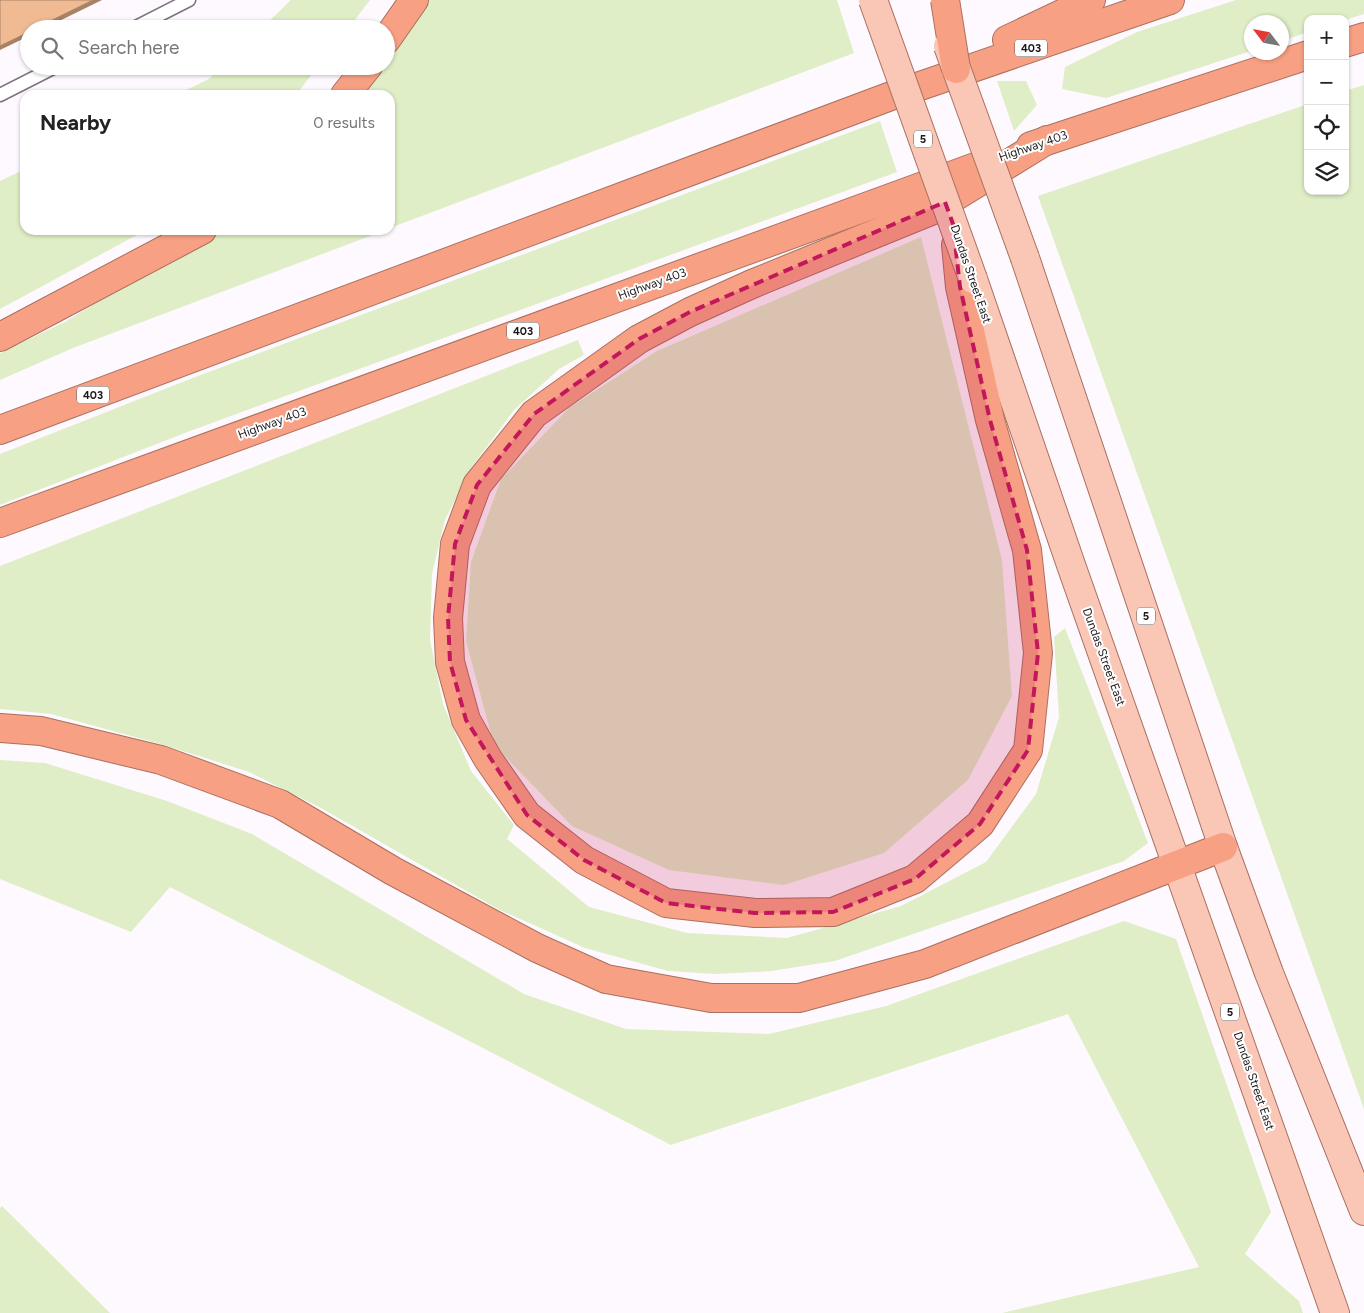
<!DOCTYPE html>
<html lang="en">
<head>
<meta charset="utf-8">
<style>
  body { margin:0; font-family:Figtree,sans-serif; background:#f6f6f6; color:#222 }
  .controls { position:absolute; right:15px; top:15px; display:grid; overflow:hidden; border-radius:10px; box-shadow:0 1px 4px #0004 }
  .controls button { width:45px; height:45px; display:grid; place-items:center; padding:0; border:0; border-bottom:1px solid #e0e0e0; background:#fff; color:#222; font:25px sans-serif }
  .compass { position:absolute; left:1244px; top:15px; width:45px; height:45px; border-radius:50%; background:#fff; box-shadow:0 1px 4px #0004; rotate:302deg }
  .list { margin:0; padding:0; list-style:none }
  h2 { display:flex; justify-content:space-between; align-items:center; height:65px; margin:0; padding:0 20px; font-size:21px }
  h2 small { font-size:16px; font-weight:400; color:#767676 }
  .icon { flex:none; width:28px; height:28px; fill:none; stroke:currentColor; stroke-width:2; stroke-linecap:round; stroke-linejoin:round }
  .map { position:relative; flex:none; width:1364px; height:1313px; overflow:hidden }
  .search { position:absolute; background:#fff; box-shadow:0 1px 4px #0004; left:20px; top:20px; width:375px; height:55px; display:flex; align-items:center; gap:12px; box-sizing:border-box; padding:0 18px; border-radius:28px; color:#767676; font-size:19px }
  .panel { position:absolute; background:#fff; box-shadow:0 1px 4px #0004; left:20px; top:90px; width:375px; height:145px; border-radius:15px }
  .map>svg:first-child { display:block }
</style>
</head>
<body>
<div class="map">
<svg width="1364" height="1313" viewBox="0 0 1364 1313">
  <rect width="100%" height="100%" fill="#fef9fe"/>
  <!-- green -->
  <g fill="#dfeec6">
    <polygon points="291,0 370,0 348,29 261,29"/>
    <polygon points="422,0 837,0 854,53 390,228 390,95 357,95 379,66 386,66 386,55"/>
    <polygon points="1236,0 1364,0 1364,14 1345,20 1308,19 1308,32 1282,41 1282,22 1252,22 1251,51 1106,98 1062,89 1065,67 1137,32"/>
    <polygon points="222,66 318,66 296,95 176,95 209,79"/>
    <polygon points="997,81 1026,81 1037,105 1014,131"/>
    <polygon points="1364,85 1364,1109 1038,196 1308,104 1308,191 1345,191 1345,91"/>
    <polygon points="880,121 897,172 190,431 0,505 0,454 190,379"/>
    <polygon points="25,169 25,230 146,230 0,309 0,181"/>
    <polygon points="213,230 386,230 73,348 0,380 0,353 65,322"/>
    <polygon points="921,237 1002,560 1012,696 968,780 884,853 784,885 669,870 572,826 494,745 466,641 471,562 501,479 570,407 657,351"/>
    <polygon points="578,340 584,355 559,369 514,410 471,468 445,520 432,574 430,640 443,704 471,771 514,825 507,839 589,907 687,933 787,938 901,906 986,862 1036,794 1059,717 1054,637 1065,628 1148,843 1124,861 835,961 771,971 716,974 668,971 585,948 498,909 321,808 249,772 164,745 51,714 0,709 0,566"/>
    <polygon points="0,760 45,763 167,801 252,834 524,994 626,1029 769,1034 886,1006 1124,921 1176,939 1271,1212 1245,1254 1299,1301 1303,1313 1002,1313 1199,1267 1068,1014 671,1145 170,887 131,932 0,879"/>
    <polygon points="2,1206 110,1313 0,1313 0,1208"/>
  </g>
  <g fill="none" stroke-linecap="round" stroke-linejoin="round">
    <!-- lane casing -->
    <g stroke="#7b747c" stroke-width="15">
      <g id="lane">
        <polyline points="132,29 189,0"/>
        <polyline points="0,95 57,66"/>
      </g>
    </g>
    <!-- primary casing -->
    <g stroke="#aa705f" stroke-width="30">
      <g id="primary">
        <polyline points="1025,258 1223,847 1269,973 1364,1211"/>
        <polyline points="973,279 1071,565 1335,1313"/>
      </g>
    </g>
    <!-- highway casing -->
    <g stroke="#aa705f" stroke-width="30">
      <g id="highway">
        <polyline points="386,40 414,0"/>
        <polyline points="1007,40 1091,0"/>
        <polyline points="1345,43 1364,37"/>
        <polyline points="345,95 368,66"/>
        <polyline points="1031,146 1308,55"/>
        <polyline points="956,245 960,287 990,420 1027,550 1038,653 1028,750 980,824 915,879 833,912 755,913 666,903 584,860 527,815 488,759 466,720 450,662 448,618 455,544 477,485 534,414 639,339 690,312 752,284 933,210 1047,140"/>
        <polyline points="0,337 202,230"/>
        <polyline points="0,430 891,96 1170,0"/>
        <polyline points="0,523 989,162"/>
        <polyline points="0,728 41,731 161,760 280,804 393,871 537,948 606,979 711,998 799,998 925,964 1223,847"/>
      </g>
    </g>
    <!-- lane -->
    <use href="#lane" stroke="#fff" stroke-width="12"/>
    <!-- primary -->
    <use href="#primary" stroke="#fac6b5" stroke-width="28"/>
    <!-- highway -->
    <use href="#highway" stroke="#f7a083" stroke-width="28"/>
    <!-- primary-bridge casing -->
    <g stroke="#aa705f" stroke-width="30" stroke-linecap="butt">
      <g id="primary-bridge">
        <polyline points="873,0 973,279"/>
        <polyline points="948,46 1025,258"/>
      </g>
    </g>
    <!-- highway-bridge casing -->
    <g stroke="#aa705f" stroke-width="30" stroke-linecap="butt">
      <polyline id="highway-bridge" points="945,0 956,69"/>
    </g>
    <!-- primary-bridge -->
    <use href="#primary-bridge" stroke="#fac6b5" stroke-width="28"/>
    <!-- highway-bridge -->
    <use href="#highway-bridge" stroke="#f7a083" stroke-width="28"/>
  </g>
  <!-- shaded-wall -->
  <g fill="#a88266">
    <polygon points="93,0 102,0 43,29 34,29"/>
    <polygon points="29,32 29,36 0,50 0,45"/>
  </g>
  <!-- building -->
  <polygon fill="#f0ba92" stroke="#a88266" points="0,0 93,0 34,29 29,29 29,32 0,46"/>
  <!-- marked area -->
  <path fill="#c2185b" fill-opacity="0.2" stroke="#c2185b" stroke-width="4" stroke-dasharray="10 6" stroke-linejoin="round" d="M 945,202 L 953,224 L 960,287 L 990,420 L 1027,550 L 1038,653 L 1028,750 L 980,824 L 915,879 L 833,912 L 755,913 L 666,903 L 584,860 L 527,815 L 466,720 L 450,662 L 448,618 L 455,544 L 477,485 L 534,414 L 639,339 L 690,312 Z"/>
  <g text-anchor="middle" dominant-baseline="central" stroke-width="4" stroke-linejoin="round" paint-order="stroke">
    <!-- shield labels -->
    <g fill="#fff" stroke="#5f5d5f" stroke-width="1">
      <rect x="1015" y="39.5" width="32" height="17" rx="4"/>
      <rect x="914" y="130.5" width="18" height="17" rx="4"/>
      <rect x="507" y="322.5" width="32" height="17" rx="4"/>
      <rect x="77" y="386.5" width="32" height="17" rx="4"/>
      <rect x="1137" y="607.5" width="18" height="17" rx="4"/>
      <rect x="1221" y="1003.5" width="18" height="17" rx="4"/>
    </g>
    <g font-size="11" font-weight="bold" fill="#1b181b">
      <text x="1031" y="48">403</text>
      <text x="923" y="139">5</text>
      <text x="523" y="331">403</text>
      <text x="93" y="395">403</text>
      <text x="1146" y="616">5</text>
      <text x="1230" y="1012">5</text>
    </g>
    <!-- street labels -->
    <g font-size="12" fill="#1b181b" stroke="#fff">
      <text transform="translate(1033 146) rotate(-19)">Highway 403</text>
      <text transform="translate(971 274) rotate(71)">Dundas Street East</text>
      <text transform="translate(652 284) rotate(-20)">Highway 403</text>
      <text transform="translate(272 423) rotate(-20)">Highway 403</text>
      <text transform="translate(1104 657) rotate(70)">Dundas Street East</text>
      <text transform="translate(1254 1081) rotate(71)">Dundas Street East</text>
    </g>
  </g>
</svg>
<div class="controls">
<button>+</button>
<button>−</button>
<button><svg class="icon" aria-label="locate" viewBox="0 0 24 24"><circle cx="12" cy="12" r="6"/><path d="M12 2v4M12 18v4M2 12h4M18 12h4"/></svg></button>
<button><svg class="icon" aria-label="layers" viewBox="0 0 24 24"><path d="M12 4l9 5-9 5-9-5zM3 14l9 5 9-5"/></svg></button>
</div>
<svg class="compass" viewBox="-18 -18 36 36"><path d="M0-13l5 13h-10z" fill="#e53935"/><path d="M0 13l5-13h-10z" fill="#767676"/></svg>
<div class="search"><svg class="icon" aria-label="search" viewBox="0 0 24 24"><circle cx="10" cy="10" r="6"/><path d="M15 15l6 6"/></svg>Search here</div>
<section class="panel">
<h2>Nearby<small>0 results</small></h2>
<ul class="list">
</ul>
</section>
</div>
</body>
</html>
